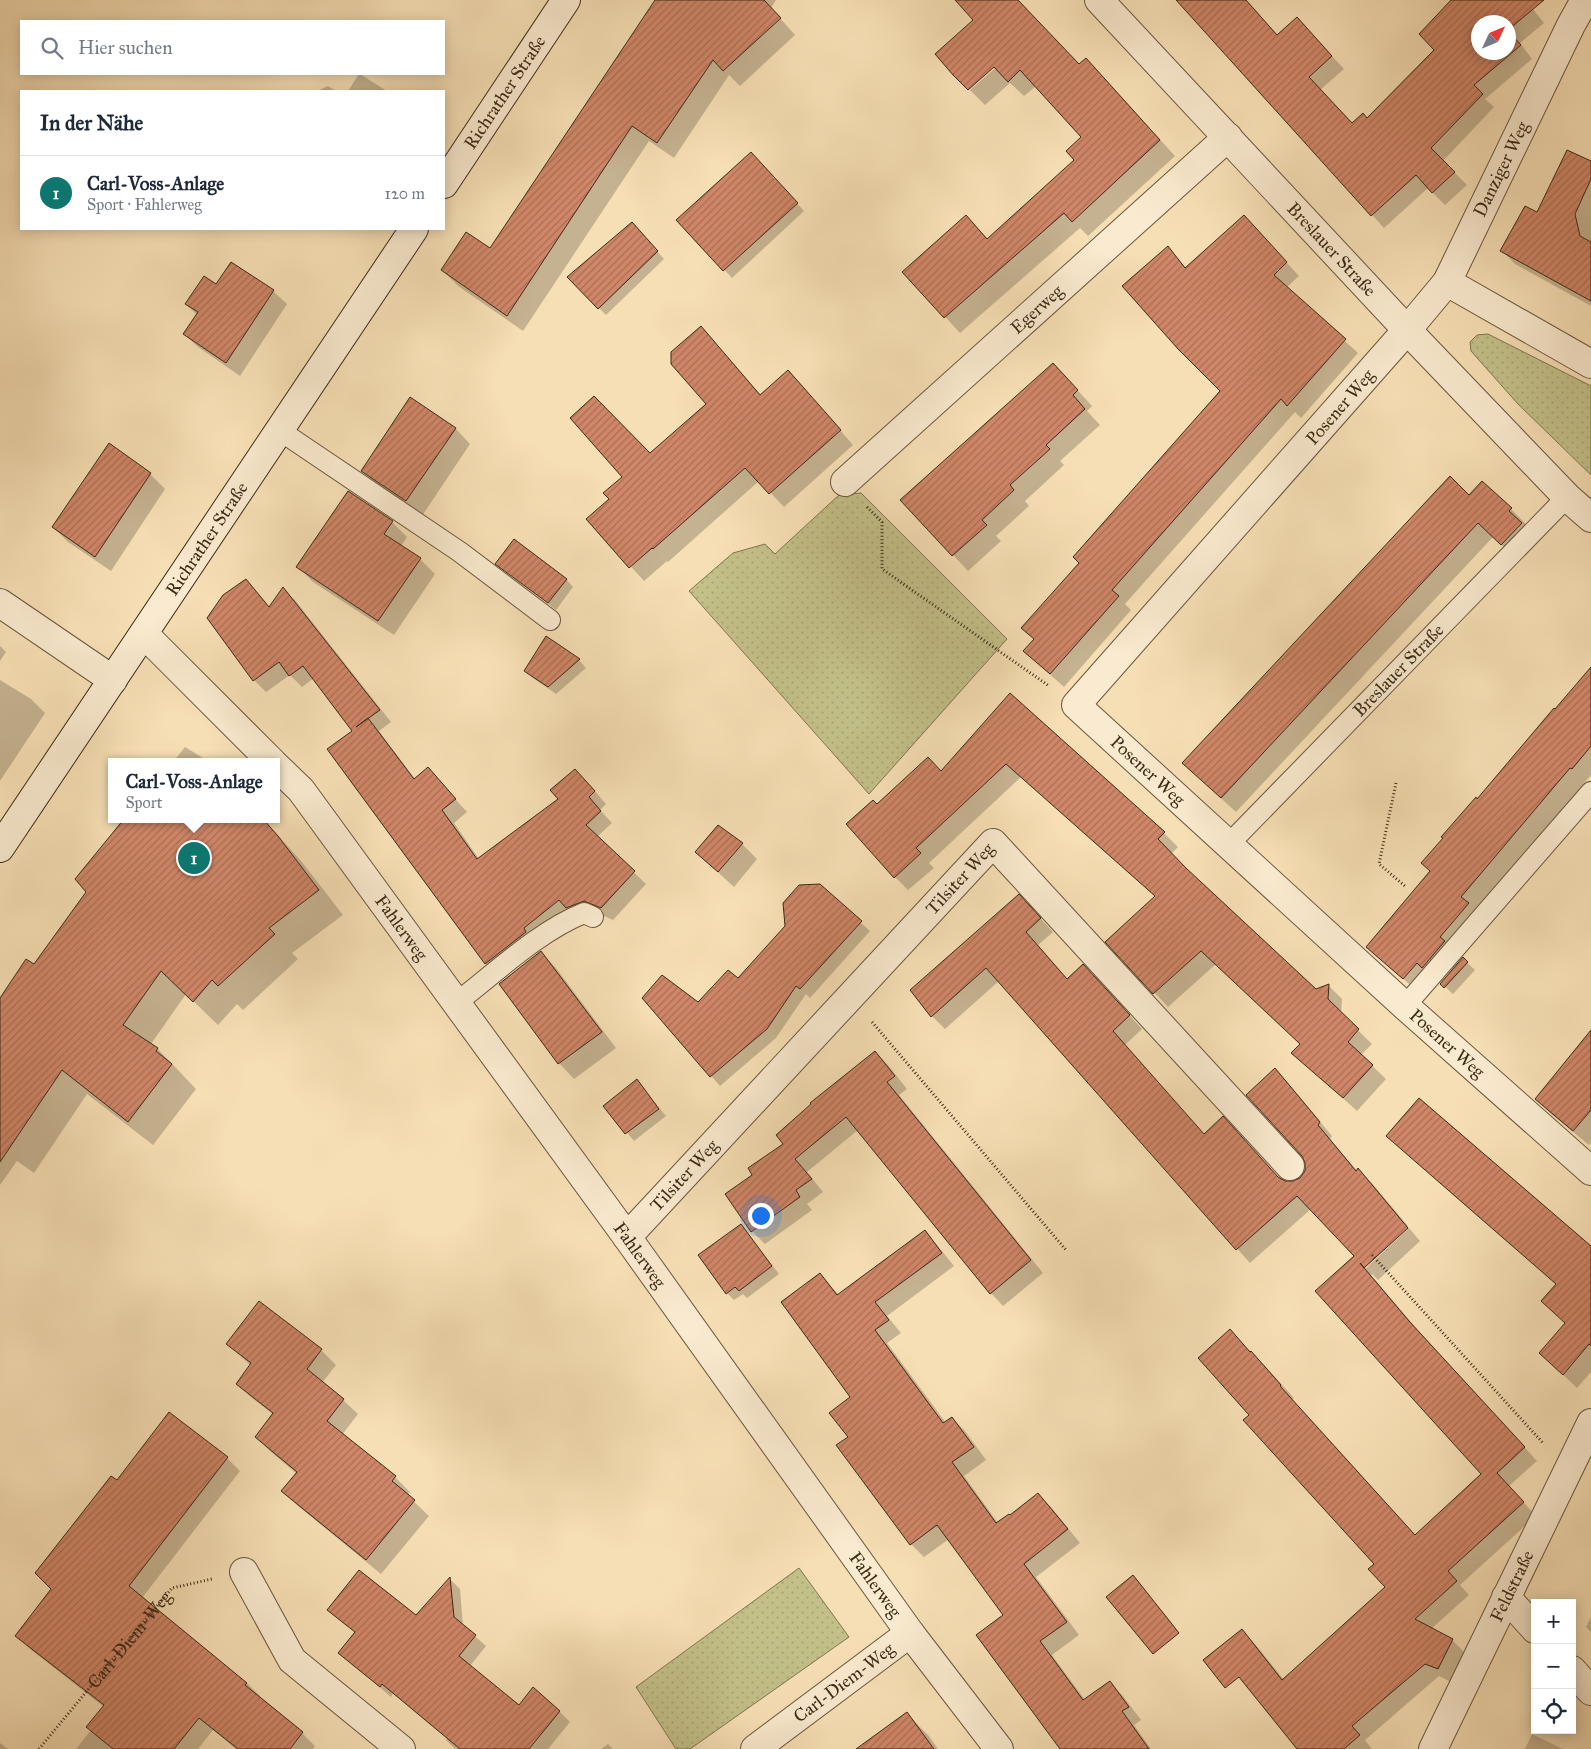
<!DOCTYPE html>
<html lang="de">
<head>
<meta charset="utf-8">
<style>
  body { margin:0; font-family:"IM FELL Great Primer",serif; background:#f2f2f3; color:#1f2937 }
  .controls { position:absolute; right:15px; bottom:15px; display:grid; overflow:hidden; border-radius:0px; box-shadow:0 2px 12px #0003 }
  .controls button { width:45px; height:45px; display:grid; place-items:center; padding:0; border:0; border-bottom:1px solid #e0e1e3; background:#fff; color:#1f2937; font:25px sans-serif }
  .compass { position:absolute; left:1471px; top:15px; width:45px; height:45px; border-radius:50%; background:#fff; box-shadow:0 2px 12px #0003; rotate:46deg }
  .you { position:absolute; left:760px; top:1215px; width:18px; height:18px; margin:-12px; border:4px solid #fff; border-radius:50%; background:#1a73e8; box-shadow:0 0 0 8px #1a73e833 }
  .badge { display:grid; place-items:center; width:32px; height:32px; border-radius:50%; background:#0f766e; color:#fff; font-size:16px; font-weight:700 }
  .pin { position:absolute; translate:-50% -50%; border:2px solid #fff; box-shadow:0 1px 5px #0006 }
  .popup { position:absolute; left:108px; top:758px; width:172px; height:65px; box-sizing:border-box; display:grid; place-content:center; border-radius:0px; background:#fff; filter:drop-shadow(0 1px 4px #0005); font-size:16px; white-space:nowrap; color:#747a83 }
  .popup b { font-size:19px; color:#1f2937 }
  .popup::after { content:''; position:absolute; left:50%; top:100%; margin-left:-10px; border:10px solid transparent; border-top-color:#fff }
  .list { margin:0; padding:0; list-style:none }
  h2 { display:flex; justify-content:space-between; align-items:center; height:65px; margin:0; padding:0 20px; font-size:21px }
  h2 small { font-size:16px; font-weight:400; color:#747a83 }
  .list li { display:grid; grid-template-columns:32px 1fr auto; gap:15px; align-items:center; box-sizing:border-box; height:75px; padding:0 20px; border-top:1px solid #e0e1e3 }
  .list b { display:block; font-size:19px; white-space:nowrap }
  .list p { margin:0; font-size:16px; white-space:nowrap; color:#747a83 }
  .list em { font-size:16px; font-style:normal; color:#747a83 }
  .icon { flex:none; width:28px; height:28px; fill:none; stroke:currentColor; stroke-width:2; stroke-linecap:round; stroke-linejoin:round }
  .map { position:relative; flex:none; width:1591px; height:1749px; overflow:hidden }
  .search { position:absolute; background:#fff; box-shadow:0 2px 12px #0003; left:20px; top:20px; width:425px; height:55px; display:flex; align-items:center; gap:12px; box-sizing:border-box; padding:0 18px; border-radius:0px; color:#747a83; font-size:19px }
  .panel { position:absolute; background:#fff; box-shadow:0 2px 12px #0003; left:20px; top:90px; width:425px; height:140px; border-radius:0px }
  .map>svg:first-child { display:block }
</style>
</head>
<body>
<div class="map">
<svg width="1591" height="1749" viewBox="0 0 1591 1749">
  <defs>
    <pattern id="grass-dots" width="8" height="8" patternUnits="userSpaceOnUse" patternTransform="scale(1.25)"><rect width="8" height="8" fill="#c3c089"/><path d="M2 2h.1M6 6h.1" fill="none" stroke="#a8a576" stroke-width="1.8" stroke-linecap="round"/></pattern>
    <pattern id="building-hatch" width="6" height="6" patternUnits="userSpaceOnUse" patternTransform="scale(1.25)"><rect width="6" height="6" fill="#d08668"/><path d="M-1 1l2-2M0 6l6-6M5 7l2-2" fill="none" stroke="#aa6e55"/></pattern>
  </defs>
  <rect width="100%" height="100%" fill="#f7dfb5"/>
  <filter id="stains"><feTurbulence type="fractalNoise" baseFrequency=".004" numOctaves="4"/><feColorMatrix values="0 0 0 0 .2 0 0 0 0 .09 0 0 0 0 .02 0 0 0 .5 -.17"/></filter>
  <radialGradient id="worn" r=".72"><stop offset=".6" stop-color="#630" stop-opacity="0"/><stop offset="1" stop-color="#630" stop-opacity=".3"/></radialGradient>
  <!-- grass -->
  <g fill="url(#grass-dots)" stroke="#7f7550">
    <polygon points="1488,334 1591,386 1591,475 1518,404 1471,351 1470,342 1477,335"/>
    <polygon points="861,493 1007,639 869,794 689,591 733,553 765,544 775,554 839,495"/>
    <polygon points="799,1568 849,1637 690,1749 676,1749 636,1687"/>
  </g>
  <!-- shadow -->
  <g fill="#0003" fill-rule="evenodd">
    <polygon points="657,0 776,0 771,8 795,35 740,86 729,75 674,158 649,141 523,331 458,286 442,270 490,250"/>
    <polygon points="956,0 1018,0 1079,66 1102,76 1175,156 1088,236 1080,228 960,333 904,272 966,217 988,239 1076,160 1083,137 1036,86 1024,96 1010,83 985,105 970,90 1000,64 975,20"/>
    <path d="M 1178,0 L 1246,0 L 1278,36 L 1297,18 L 1344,69 L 1320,90 L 1352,124 L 1367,119 L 1436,50 L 1470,0 L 1541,0 L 1532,8 L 1544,23 L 1520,43 L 1532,59 L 1485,99 L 1494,107 L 1443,161 L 1467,185 L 1445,205 L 1428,188 L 1384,228 ZM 1478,22 L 1508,22 L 1508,52 L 1478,52 Z"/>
    <polygon points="359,74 360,74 387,91 348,91"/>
    <polygon points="328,86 336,91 317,91"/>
    <polygon points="759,162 804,211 732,278 678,220"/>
    <polygon points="1591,163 1591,306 1515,264 1502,251 1537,214"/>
    <polygon points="1257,230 1299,276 1286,288 1358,353 1301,418 1295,412 1125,604 1131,610 1064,687 1024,651 1035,640 1080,563 1221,391 1168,248 1186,268"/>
    <polygon points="639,231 664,259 606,315 569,278"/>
    <polygon points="231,263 273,291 287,304 240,376 198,347 184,334 197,315 186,304 216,286"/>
    <polygon points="701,328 761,395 801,385 853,445 784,507 759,481 668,562 667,561 644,581 588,519 611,499 650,455 708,404"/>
    <polygon points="1068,380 1092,406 1087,411 1100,425 1060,461 1064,465 1025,501 1029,506 996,536 1001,541 968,571 902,500"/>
    <polygon points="455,428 470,444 422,516 378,486 363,471"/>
    <polygon points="150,474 165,489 111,571 68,542 53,527"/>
    <polygon points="1469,496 1511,509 1526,524 1524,527 1536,539 1517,559 1493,537 1236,812 1199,778"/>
    <polygon points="392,522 407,537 401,546 420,559 435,574 394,635 313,582 298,567"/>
    <polygon points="497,564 566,579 573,587 556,610"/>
    <polygon points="283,589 295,600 391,722 379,731 415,779 428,769 467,812 454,823 479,859 587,782 606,804 600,810 612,823 597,837 646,884 613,920 597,913 498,975 486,963 328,749 353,731 314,678 302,687 290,675 266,692 254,680 209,618 258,593 270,608"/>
    <polygon points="547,638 579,660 586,668 556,694 533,678 525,671"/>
    <polygon points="0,646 6,652 0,661"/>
    <polygon points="1591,669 1591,775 1476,912 1419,993 1367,946 1431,872 1477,800"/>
    <polygon points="0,680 31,699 45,713 0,781"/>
    <polygon points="1010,695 1164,833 1178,847 1171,854 1190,873 1316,990 1328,985 1342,999 1341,1014 1372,1044 1361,1055 1386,1079 1357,1111 1293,1053 1302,1045 1216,964 1168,1007 1107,942 1156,897 1021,777 929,863 934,868 908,890 895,877 877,806 942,772"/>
    <polygon points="185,747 208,761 208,762 173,762"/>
    <polygon points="263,819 302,862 343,915 292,953 298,959 243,1010 237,1004 218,1025 186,994 151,1044 157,1048 196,1089 153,1145 87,1094 34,1173 17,1161 0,1185 0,1001 34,966"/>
    <polygon points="742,844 757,859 734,887 696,852"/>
    <polygon points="820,886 870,931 810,998 806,994 776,1038 720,1086 644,998 698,1003 738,980"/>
    <polygon points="1032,909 1053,932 1038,945 1068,980 1096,978 1142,1029 1125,1045 1204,1135 1236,1131 1280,1179 1284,1182 1293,1183 1301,1179 1306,1172 1307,1163 1275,1070 1288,1083 1332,1136 1330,1139 1357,1171 1358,1170 1371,1182 1408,1226 1364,1267 1364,1270 1409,1228 1420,1241 1378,1280 1372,1274 1371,1275 1422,1335 1537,1461 1509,1486 1536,1516 1460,1585 1469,1595 1431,1629 1452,1640 1465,1653 1451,1682 1439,1676 1365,1740 1372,1749 1299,1749 1242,1631 1255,1644 1284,1680 1387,1587 1375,1564 1251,1415 1243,1344 1264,1365 1294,1398 1292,1400 1416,1536 1483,1474 1355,1256 1311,1209 1250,1263 999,981 945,1029 932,1016"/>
    <polygon points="541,953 556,968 616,1048 574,1079 559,1063"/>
    <polygon points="1463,959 1475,970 1453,994 1442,984"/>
    <polygon points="1591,1032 1591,1142 1589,1145 1551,1114 1536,1099"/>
    <polygon points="875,1052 888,1065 907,1089 899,1095 1043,1273 1003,1306 991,1293 858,1130 807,1172 823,1192 807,1204 812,1210 765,1244 752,1231 727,1195 754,1175"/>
    <polygon points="637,1081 666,1116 634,1141 605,1106"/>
    <polygon points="741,1225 779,1274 747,1298 743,1294 734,1300 727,1293"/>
    <polygon points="925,1232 937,1245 954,1266 887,1316 901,1333 887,1343 946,1423 952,1418 965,1431 986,1460 964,1476 998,1523 1010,1517 1038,1495 1051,1507 1080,1543 1036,1577 1079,1635 1052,1655 1085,1700 1110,1683 1123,1696 1141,1720 1134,1725 1151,1749 1062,1749 1005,1615 949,1539 924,1557 911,1544 850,1437 852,1397 820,1274 839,1295"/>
    <polygon points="1591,1247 1591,1372 1577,1388 1540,1353 1566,1324"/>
    <polygon points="260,1303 321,1350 336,1365 322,1383 343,1400 358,1414 342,1435 395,1477 410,1492 407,1495 429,1516 381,1574 298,1506 283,1491 297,1474 271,1452 256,1437 274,1415 252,1398 237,1384 251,1366 228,1344"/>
    <polygon points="170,1414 227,1458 240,1471 142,1598 247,1683 260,1696 259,1697 302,1733 315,1746 313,1749 236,1749 213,1730 198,1749 76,1749 91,1730 104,1707 30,1649 17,1636 53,1589 117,1482"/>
    <polygon points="1133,1577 1171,1622 1146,1641"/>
    <polygon points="450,1579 460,1589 463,1626 486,1646 470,1666 519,1706 559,1711 570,1722 548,1749 455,1749 446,1740 447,1738 393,1693 391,1697 340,1653 356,1633 329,1610 417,1617"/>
    <polygon points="1591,1617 1591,1632 1586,1627"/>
    <polygon points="907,1714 929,1736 938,1749 870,1749"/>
    <polygon points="1532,1734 1563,1749 1525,1749"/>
    <polygon points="0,1743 8,1749 0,1749"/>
    <polygon points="608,1744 613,1749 601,1749"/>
  </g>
  <!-- building -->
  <g fill="url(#building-hatch)" stroke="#3b2a16">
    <polygon points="655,0 764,0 781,18 723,71 713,60 657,143 632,126 507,316 441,270 466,232 490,248"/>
    <polygon points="955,0 1018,0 1079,64 1086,58 1160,140 1072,222 1064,213 944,318 902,272 966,215 987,239 1074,160 1066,151 1081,137 1020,70 1008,82 994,67 968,90 953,75 935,54 973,20"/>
    <polygon points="1176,0 1246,0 1277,35 1297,17 1332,56 1309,77 1352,123 1363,113 1367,118 1434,50 1419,34 1451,0 1544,0 1508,30 1508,22 1478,22 1478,52 1508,52 1508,31 1521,45 1474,85 1483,94 1431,148 1455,172 1432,193 1416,175 1371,216"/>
    <polygon points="1567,150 1591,161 1591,179 1575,214 1580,236 1591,242 1591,301 1500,251 1525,206 1537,212"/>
    <polygon points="751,152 798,203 723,271 676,220"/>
    <polygon points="1244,215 1287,262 1274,275 1346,339 1287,406 1281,399 1112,590 1119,596 1050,674 1023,651 1034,639 1021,628 1079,563 1073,557 1220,391 1178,349 1122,286 1168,246 1185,268"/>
    <polygon points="632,222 658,251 598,309 567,277"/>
    <polygon points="231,262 274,290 226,363 183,334 198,312 185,304 204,276 216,284"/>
    <polygon points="701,326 760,395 788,370 841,430 769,494 745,468 653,549 652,548 629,568 586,519 609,499 603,493 622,477 570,418 594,396 650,453 706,404 671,364 671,352"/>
    <polygon points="1053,363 1078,390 1073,395 1085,409 1046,445 1050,449 1010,485 1014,490 982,520 987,525 952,556 900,500"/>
    <polygon points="410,397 456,428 406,501 361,471"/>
    <polygon points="109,443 151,473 95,557 52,527"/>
    <polygon points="1450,476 1469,495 1482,481 1512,508 1509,511 1522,523 1501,545 1478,523 1221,798 1182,763"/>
    <polygon points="348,491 393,521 384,534 421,558 378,621 296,567"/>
    <polygon points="514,539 567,579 548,603 495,564"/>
    <polygon points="246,579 269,607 283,587 380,710 356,727 368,718 414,779 428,767 456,799 442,810 477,859 558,799 550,790 575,769 595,791 589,797 601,811 586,825 635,871 601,908 584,901 566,908 559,900 524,928 526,932 485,964 327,749 352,731 303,666 289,676 279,662 253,681 207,618 223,595"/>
    <polygon points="546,636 580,659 548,687 524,671"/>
    <polygon points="1591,667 1591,746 1572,769 1570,768 1461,897 1469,903 1440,937 1445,941 1422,968 1417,963 1403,979 1366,947 1430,871 1421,863 1443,838 1441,837 1476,797 1477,799 1554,708 1555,709"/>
    <polygon points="1010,693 1165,832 1158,839 1186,868 1316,989 1329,984 1328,999 1359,1029 1348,1042 1373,1065 1343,1098 1291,1053 1300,1044 1201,951 1153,994 1105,942 1155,896 1006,764 916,848 921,853 894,878 846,824 873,800 877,804 928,757 941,771"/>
    <polygon points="124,819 263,819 278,836 319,890 269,928 275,934 218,986 212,980 193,1002 161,971 123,1025 158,1048 156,1051 172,1064 128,1122 62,1070 0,1162 0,998 26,959 34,964 86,892 75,879"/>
    <polygon points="718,825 743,843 718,872 695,852"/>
    <polygon points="820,884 862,921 800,989 796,986 767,1029 710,1077 642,998 662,975 698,1002 728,970 738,978 785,926 783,903 799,885"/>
    <polygon points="1019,894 1041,918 1026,932 1067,979 1083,964 1130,1015 1113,1031 1204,1134 1223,1116 1278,1177 1285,1181 1293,1181 1300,1178 1305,1171 1305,1163 1302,1156 1246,1095 1275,1068 1320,1122 1318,1125 1356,1171 1358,1168 1408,1228 1364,1268 1360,1263 1409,1321 1525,1447 1497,1473 1524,1502 1448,1571 1457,1581 1415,1619 1453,1639 1438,1669 1425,1664 1352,1726 1360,1735 1344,1749 1297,1749 1239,1677 1225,1688 1203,1660 1242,1629 1282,1680 1385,1587 1368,1569 1374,1564 1243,1420 1249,1415 1198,1358 1230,1329 1250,1352 1251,1351 1281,1385 1280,1386 1415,1535 1481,1474 1315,1291 1354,1256 1297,1196 1236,1250 986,968 931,1017 910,990"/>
    <polygon points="541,951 602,1032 558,1064 499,984"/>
    <polygon points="1463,957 1468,962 1444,988 1440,984"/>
    <polygon points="1591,1030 1591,1110 1573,1131 1535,1099"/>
    <polygon points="875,1051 895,1076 887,1082 1031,1260 990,1294 846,1117 795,1159 812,1179 796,1190 800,1197 751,1232 725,1194 752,1175 748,1168 783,1144 776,1135 811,1104 810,1103"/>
    <polygon points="637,1079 659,1109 625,1134 603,1106"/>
    <polygon points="1419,1098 1591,1246 1591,1346 1589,1344 1563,1375 1539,1353 1565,1323 1541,1301 1556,1284 1386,1136"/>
    <polygon points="741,1224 772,1266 739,1291 735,1287 726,1294 698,1255"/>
    <polygon points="925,1230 942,1253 875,1302 889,1320 875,1330 943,1423 952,1417 974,1447 952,1462 996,1523 1009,1514 1010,1515 1038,1493 1068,1529 1024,1564 1067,1622 1040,1641 1083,1700 1110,1681 1129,1707 1122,1711 1149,1749 1060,1749 976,1635 1003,1615 937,1525 910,1545 836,1445 848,1437 829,1413 850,1397 781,1302 820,1273 837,1295"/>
    <polygon points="259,1301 322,1349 307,1369 344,1399 327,1421 396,1476 392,1481 415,1500 366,1560 281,1491 297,1472 255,1437 273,1413 236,1384 251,1363 226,1344"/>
    <polygon points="169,1412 228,1457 129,1586 247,1683 245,1685 303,1732 290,1749 238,1749 199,1718 174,1749 113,1749 86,1727 104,1705 15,1636 51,1589 35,1573 111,1476 117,1480"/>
    <polygon points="359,1570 416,1615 450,1577 454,1617 476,1635 459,1656 519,1705 533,1687 560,1711 529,1749 460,1749 382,1684 380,1687 338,1653 355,1632 327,1610"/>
    <polygon points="1133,1575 1179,1633 1153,1654 1106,1597"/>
    <polygon points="907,1712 934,1749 856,1749"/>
  </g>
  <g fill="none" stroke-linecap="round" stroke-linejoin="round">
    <!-- lane casing -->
    <g stroke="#6a573e" stroke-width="22">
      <g id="lane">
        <polyline points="279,430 460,552 550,620"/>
        <path id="s2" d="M 1228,845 L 1567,497"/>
        <path d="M 456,1003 C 495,973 539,931 584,913 L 593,917"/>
        <polyline points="1405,1006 1591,792"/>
      </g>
    </g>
    <!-- street casing -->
    <g stroke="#6a573e" stroke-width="30">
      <g id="street">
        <path id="s3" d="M 1099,0 L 1407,330 L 1567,497 L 1591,518"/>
        <path id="s4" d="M 1585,0 L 1571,25 L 1447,282 L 1407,330 L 1076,705 L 1405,1006 L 1591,1171"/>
        <polyline points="1447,282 1591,364"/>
        <path id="s5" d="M 845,482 L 1228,137"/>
        <polyline points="0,603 113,680"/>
        <polyline points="144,634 272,762"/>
        <path id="s6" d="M 276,766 L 301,790 L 627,1237 L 910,1633 L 999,1749"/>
        <path id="s7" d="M 627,1237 L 993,843 L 1290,1166"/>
        <polyline points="244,1572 292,1660 401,1749"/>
        <polyline points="1506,1597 1535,1629"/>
        <polyline points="1572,1670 1591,1691"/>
        <path id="s8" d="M 755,1749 L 910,1633"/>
        <path id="s9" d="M 1433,1749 L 1591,1423"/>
      </g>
    </g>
    <!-- secondary casing -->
    <g stroke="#3b2a16" stroke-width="30">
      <g id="secondary">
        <path id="s10" d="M 444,184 L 566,0"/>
        <path id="s11" d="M 0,848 L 414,229"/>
      </g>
    </g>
    <!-- path -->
    <g stroke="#3b2a16" stroke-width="3" stroke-dasharray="1 2.5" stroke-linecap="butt">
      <polyline points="867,507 882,522 882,569 1049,686"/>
      <polyline points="1396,783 1379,864 1405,886"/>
      <polyline points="872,1022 1066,1250"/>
      <polyline points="1372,1255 1543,1443"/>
      <path id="s1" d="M 39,1749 L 172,1588 L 212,1579"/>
    </g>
    <!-- lane -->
    <use href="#lane" stroke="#faeacf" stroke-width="20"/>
    <!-- street -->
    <use href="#street" stroke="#faeacf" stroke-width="28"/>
    <!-- secondary -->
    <use href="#secondary" stroke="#faeacf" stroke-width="28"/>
  </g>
  <g text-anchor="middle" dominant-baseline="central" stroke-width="4" stroke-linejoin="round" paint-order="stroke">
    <!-- street labels -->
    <g font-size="18" fill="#3b2a16" stroke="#faeacf">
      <text stroke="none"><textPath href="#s10" startOffset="110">Richrather Straße</textPath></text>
      <text transform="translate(1501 169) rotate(-64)">Danziger Weg</text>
      <text stroke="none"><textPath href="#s3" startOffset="341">Breslauer Straße</textPath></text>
      <text stroke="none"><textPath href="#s5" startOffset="258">Egerweg</textPath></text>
      <text transform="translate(1340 407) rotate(-49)">Posener Weg</text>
      <text stroke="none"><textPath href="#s11" startOffset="372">Richrather Straße</textPath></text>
      <text stroke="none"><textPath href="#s2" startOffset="244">Breslauer Straße</textPath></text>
      <text stroke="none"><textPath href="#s4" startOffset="974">Posener Weg</textPath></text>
      <text stroke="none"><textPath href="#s7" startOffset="489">Tilsiter Weg</textPath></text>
      <text stroke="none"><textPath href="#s6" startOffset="205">Fahlerweg</textPath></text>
      <text stroke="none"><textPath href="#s4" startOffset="1379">Posener Weg</textPath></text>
      <text stroke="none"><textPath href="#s7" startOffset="84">Tilsiter Weg</textPath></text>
      <text stroke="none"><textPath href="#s6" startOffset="610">Fahlerweg</textPath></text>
      <text stroke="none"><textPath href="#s6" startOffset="1015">Fahlerweg</textPath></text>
      <text stroke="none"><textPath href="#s9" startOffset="181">Feldstraße</textPath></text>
      <text stroke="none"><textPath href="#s1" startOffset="142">Carl-Diem-Weg</textPath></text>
      <text stroke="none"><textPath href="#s8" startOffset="111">Carl-Diem-Weg</textPath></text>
    </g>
  </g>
  <rect width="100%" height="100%" filter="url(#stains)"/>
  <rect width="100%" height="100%" fill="url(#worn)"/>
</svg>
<div class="controls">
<button>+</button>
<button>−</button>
<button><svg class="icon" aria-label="locate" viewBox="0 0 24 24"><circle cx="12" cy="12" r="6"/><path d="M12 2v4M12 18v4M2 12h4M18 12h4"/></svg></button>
</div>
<svg class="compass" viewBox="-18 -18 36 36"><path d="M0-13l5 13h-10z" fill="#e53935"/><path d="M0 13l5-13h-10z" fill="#747a83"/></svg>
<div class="you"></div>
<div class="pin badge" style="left:194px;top:858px">1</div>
<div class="popup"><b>Carl-Voss-Anlage</b>Sport</div>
<div class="search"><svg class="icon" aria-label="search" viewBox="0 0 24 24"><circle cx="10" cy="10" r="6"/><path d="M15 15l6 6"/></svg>Hier suchen</div>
<section class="panel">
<h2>In der Nähe<small></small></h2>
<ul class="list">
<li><span class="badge">1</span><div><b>Carl-Voss-Anlage</b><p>Sport · Fahlerweg</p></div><em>120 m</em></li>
</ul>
</section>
</div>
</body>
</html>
